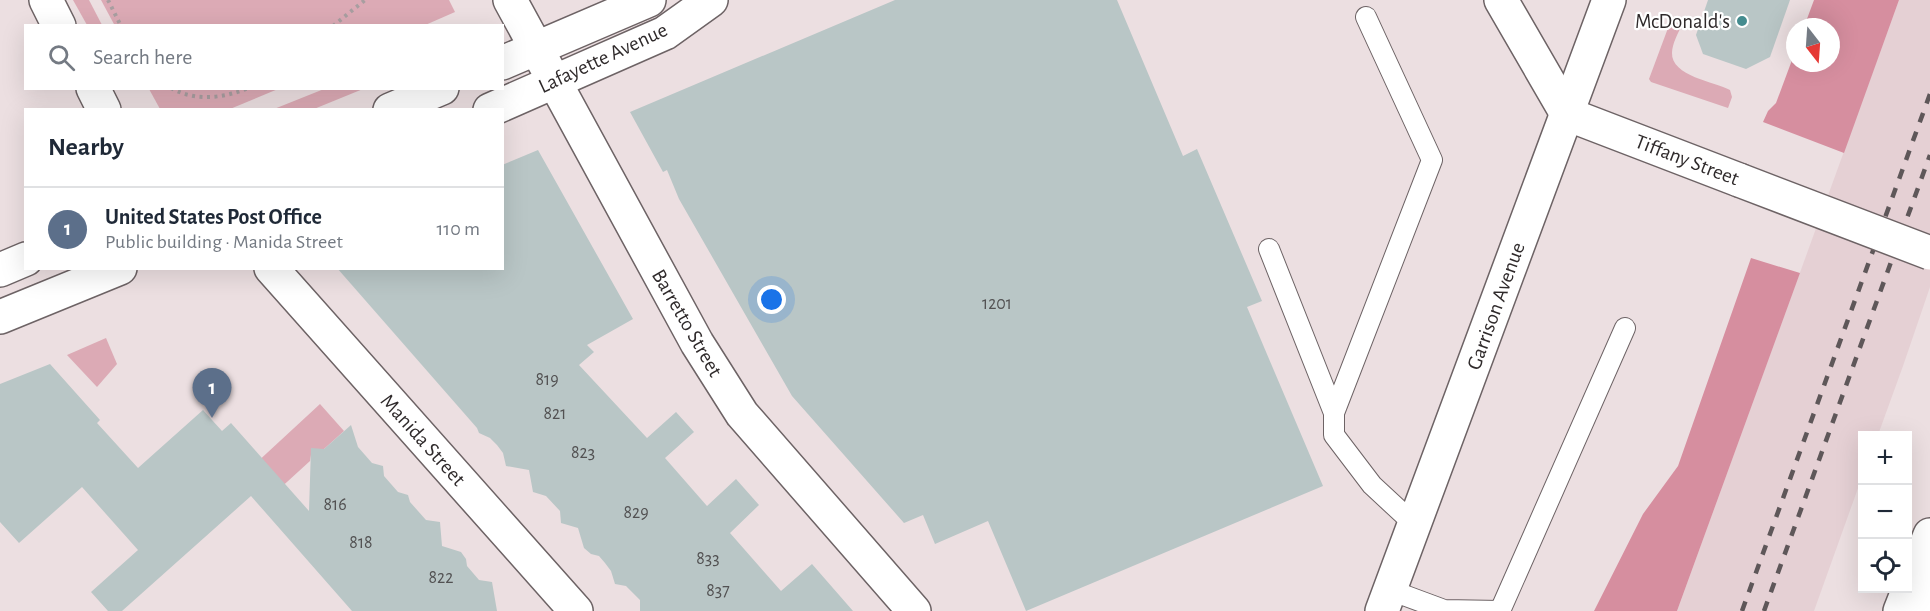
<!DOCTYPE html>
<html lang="en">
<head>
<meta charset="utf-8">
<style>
  body { margin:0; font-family:"Alegreya Sans",sans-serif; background:#f6f6f7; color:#1f2937 }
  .controls { position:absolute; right:18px; bottom:18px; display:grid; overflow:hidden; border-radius:0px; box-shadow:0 6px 24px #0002 }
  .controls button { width:54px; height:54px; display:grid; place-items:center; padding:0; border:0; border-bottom:2px solid #e0e1e3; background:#fff; color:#1f2937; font:30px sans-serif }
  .compass { position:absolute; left:1786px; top:18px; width:54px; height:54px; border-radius:50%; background:#fff; box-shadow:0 6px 24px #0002; rotate:163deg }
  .you { position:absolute; left:772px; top:300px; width:21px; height:21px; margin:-15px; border:4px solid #fff; border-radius:50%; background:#1a73e8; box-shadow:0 0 0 9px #1a73e833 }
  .badge { display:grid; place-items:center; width:39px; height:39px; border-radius:50%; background:#d93025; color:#fff; font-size:20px; font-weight:700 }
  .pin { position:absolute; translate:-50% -50px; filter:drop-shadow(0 2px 3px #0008) }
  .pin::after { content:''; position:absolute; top:32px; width:21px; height:18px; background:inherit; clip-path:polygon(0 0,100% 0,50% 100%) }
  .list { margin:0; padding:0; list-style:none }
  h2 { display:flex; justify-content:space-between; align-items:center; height:78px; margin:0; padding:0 24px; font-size:26px }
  h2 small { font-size:20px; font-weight:400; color:#747a83 }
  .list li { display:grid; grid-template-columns:39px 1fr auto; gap:18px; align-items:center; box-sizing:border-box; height:84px; padding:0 24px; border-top:2px solid #e0e1e3 }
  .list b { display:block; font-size:22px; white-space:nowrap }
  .list p { margin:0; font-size:20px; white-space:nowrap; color:#747a83 }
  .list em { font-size:20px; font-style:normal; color:#747a83 }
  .icon { flex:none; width:33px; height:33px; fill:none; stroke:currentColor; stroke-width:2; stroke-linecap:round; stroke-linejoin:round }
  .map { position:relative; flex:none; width:1930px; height:611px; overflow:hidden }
  .search { position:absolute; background:#fff; box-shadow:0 6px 24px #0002; left:24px; top:24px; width:480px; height:66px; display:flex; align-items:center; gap:15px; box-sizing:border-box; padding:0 21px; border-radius:0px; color:#747a83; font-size:22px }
  .panel { position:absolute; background:#fff; box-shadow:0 6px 24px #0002; left:24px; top:108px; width:480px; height:162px; border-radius:0px }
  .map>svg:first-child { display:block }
</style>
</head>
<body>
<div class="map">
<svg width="1930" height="611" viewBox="0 0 1930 611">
  <rect width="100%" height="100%" fill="#ecdfe1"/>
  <!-- built -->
  <polygon fill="#e5d0d4" points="1899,0 1930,0 1930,287 1903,366 1878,435 1862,436 1862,477 1814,611 1677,611"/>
  <!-- green -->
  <g fill="#dcaab5">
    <polygon points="73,0 89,0 102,25 87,25"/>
    <polygon points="101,0 449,0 455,12 423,26 115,26"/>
    <path d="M 1671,20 L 1682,25 C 1678,33 1672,44 1672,53 C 1671,76 1715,82 1730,90 L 1732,97 L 1728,108 L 1651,82 L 1649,79 Z"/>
    <polygon points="149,89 278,89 230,109 160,109"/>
    <polygon points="324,89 363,89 314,109 274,109"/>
    <polygon points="106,338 117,364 97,387 67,355"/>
    <polygon points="320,404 344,431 324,449 318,449 311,455 310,461 276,492 253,466"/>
  </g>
  <!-- forest -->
  <g fill="#d68e9f">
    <polygon points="1814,0 1899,0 1844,153 1763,122 1768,111 1776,103 1795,52 1795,63 1831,63 1831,27 1804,27"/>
    <polygon points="1751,258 1800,273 1677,611 1594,611 1643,514 1678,466"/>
  </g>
  <!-- building -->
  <g fill="#b9c6c6">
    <polygon points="895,0 1117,0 1183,156 1197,149 1262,301 1247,307 1323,486 1026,611 988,521 935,544 923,515 904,523 792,396 679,199 667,170 663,172 630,112"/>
    <polygon points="1708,0 1790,0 1770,57 1746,69 1703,54 1696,35"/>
    <polygon points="538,150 633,319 587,345 594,352 579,365 647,438 676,412 694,432 665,458 707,506 736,479 759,505 730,533 781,591 812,564 853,611 640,611 640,600 626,586 615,584 611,571 605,563 599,556 591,554 584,548 578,528 561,523 560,511 546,496 533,492 529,470 506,466 503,453 497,445 490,438 479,433 477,428 337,268 502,268 502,165"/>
    <polygon points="50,364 100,420 97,423 138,468 203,410 222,431 231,423 309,511 311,448 324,449 351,425 358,447 372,463 383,466 384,476 398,492 408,495 410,502 426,520 440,522 442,546 461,552 466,559 467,566 479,580 492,582 497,611 352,611 251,496 122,611 108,611 91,592 138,550 82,487 19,543 0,522 0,384"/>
  </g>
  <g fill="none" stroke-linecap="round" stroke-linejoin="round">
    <!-- service casing -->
    <g stroke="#6d6365" stroke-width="22">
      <g id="service">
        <polyline points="1366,17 1432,160 1334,413 1334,435 1372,485 1414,524"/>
        <polyline points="1269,249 1334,413"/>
        <polyline points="1390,590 1444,610 1500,611 1625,328"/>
      </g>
    </g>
    <!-- minor casing -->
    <g stroke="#6d6365" stroke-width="36">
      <g id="minor">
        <polyline points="46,0 59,26"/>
        <polyline points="510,0 697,343 742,414 914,611"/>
        <polyline points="93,88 104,110"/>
        <polyline points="271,268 576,611"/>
      </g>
    </g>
    <!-- tertiary casing -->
    <g stroke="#6d6365" stroke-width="36">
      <g id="tertiary">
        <polyline points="502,63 649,0"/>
        <polyline points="390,110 442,88"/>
        <polyline points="490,110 665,33 711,0"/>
        <polyline points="0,270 26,259"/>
        <polyline points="0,317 120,268"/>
      </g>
    </g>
    <!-- secondary casing -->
    <g stroke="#6d6365" stroke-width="36">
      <g id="secondary">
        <polyline points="1501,0 1567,114 1739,180"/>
        <polyline points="1382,611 1609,0"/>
        <polyline points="1924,611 1930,595"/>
      </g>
    </g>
    <!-- motorway casing -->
    <g stroke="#6d6365" stroke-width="36">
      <polyline id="motorway" points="1900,611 1930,535"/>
    </g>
    <!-- path -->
    <g stroke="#a89ea0" stroke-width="4" stroke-dasharray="3 4.5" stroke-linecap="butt">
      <polyline points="108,0 121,26"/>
      <polyline points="333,26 365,0"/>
      <path d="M 171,88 C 196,102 223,98 249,88"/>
    </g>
    <!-- service -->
    <use href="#service" stroke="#fff" stroke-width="20"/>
    <!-- minor -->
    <use href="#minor" stroke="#fff" stroke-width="33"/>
    <!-- tertiary -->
    <use href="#tertiary" stroke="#fff" stroke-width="33"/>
    <!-- secondary -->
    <use href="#secondary" stroke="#fff" stroke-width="33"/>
    <!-- motorway -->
    <use href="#motorway" stroke="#fff" stroke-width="33"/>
    <!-- rail -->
    <g stroke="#5e5759" stroke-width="4.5" stroke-dasharray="10 10" stroke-linecap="butt">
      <polyline points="1742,611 1930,94"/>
      <polyline points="1764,611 1930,155"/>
    </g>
    <!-- secondary-bridge casing -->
    <g stroke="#6d6365" stroke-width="36" stroke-linecap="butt">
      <polyline id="secondary-bridge" points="1739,180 1930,253"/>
    </g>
    <!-- secondary-bridge -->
    <use href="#secondary-bridge" stroke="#fff" stroke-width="33"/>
  </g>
  <!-- markers -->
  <circle fill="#448c8f" stroke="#fff" stroke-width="2" cx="1742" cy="21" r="6"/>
  <g text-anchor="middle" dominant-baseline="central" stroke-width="4.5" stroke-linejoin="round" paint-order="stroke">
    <!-- number labels -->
    <g font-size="18" fill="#525152">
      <text x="997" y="304">1201</text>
      <text x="547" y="380">819</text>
      <text x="555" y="414">821</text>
      <text x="583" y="453">823</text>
      <text x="335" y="505">816</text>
      <text x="636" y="513">829</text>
      <text x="361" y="543">818</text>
      <text x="708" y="559">833</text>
      <text x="441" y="578">822</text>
      <text x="718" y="591">837</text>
    </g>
    <!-- poi labels -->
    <g font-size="21" fill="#2f2a2b" stroke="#fff" text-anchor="end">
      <text x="1730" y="21">McDonald's</text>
    </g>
    <!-- street labels -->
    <g font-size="21" fill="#2f2a2b" stroke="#fff">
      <text transform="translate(603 58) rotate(-25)">Lafayette Avenue</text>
      <text transform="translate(1687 160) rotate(21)">Tiffany Street</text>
      <text transform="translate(1496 306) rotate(-70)">Garrison Avenue</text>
      <text transform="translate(687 323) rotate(60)">Barretto Street</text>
      <text transform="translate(423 440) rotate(48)">Manida Street</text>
    </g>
  </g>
</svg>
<div class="controls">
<button>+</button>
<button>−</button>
<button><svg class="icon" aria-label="locate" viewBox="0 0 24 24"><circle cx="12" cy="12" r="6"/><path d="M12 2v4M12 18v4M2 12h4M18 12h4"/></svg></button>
</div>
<svg class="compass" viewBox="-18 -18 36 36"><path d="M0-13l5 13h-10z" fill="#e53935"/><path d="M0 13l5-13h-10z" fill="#747a83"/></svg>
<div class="you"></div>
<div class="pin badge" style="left:212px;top:418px;background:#5c6f8a">1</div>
<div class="search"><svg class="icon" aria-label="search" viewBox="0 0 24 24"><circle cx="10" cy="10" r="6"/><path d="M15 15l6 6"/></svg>Search here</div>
<section class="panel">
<h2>Nearby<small></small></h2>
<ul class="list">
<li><span class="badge" style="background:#5c6f8a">1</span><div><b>United States Post Office</b><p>Public building · Manida Street</p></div><em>110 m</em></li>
</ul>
</section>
</div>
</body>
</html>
